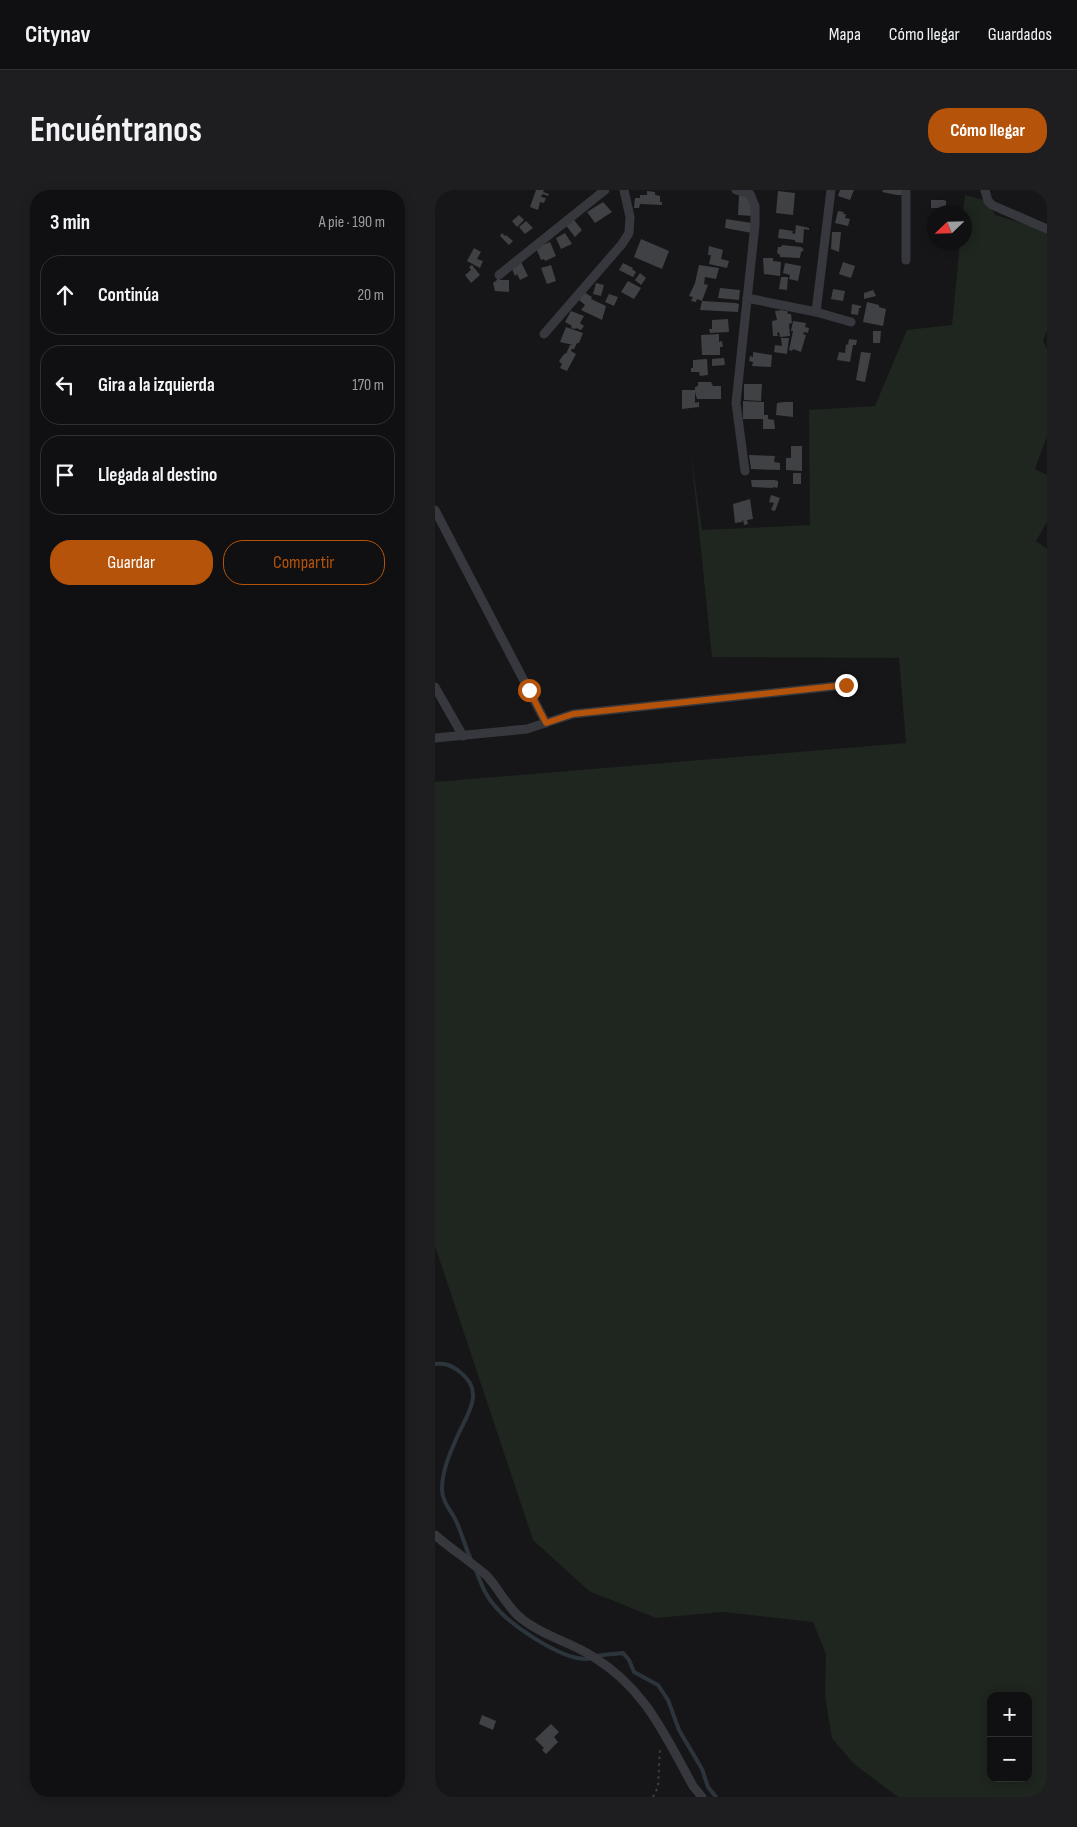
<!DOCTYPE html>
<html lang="es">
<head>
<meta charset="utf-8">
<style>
  body { margin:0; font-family:"Sofia Sans Condensed",sans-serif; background:#1e1e20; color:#f1f3f6 }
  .controls { position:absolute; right:15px; bottom:15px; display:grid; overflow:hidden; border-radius:10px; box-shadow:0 2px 12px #0003 }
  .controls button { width:45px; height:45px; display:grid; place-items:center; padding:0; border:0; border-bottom:1px solid #303032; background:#101012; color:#f1f3f6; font:25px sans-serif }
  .compass { position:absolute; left:492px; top:15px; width:45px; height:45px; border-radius:50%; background:#101012; box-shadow:0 2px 12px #0003; rotate:247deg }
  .stop { position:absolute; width:15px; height:15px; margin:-11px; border:4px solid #b45309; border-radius:50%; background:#fff }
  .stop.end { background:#b45309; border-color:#fff; box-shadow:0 1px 5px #0008 }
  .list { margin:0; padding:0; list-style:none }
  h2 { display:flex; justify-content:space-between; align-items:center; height:65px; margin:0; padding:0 20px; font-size:21px }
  h2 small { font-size:16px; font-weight:400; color:#9c9d9f }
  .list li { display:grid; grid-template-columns:32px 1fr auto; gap:15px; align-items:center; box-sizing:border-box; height:80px; margin:0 10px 10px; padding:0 10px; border:1px solid #303032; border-radius:20px }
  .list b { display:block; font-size:19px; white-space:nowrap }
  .list em { font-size:16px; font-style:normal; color:#9c9d9f }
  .actions { display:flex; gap:10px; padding:15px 20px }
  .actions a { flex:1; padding:11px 0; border:1px solid #b45309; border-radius:20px; text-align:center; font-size:18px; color:#b45309 }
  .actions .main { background:#b45309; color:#fff }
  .icon { flex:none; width:28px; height:28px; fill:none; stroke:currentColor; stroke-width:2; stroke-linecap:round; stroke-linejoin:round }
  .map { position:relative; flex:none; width:612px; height:1607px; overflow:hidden; border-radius:20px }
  header { display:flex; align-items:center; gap:30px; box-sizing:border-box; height:70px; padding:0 25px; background:#101012; border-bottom:1px solid #303032 }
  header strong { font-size:24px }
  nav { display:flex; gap:28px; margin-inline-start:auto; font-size:18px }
  .intro { display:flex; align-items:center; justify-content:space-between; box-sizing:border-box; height:120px; padding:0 30px }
  h1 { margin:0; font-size:35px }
  .button { padding:12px 22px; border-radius:20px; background:#b45309; color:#fff; font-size:18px; font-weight:700 }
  main { display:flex; gap:30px; padding:0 30px }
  aside { flex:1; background:#101012; border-radius:20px; box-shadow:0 2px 12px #0003 }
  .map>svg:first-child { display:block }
</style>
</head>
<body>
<header>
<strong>Citynav</strong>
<nav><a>Mapa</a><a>Cómo llegar</a><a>Guardados</a></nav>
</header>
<div class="intro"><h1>Encuéntranos</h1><a class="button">Cómo llegar</a></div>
<main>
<aside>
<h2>3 min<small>A pie · 190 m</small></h2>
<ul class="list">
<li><svg class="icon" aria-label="ahead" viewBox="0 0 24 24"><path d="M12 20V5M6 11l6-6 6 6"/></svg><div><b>Continúa</b></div><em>20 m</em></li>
<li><svg class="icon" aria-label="left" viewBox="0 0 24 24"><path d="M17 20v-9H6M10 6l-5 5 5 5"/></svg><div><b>Gira a la izquierda</b></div><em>170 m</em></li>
<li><svg class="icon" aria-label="arrive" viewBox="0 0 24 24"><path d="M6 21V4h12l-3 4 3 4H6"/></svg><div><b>Llegada al destino</b></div></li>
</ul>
<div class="actions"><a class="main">Guardar</a><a>Compartir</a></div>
</aside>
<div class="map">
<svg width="612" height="1607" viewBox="0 0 612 1607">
  <rect width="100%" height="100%" fill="#161618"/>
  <!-- green -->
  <path fill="#1e261f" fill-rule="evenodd" d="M 530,5 L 553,11 L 560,25 L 612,41 L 612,140 L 608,151 L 612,159 L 612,246 L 600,279 L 612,285 L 612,332 L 601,351 L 612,359 L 612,1607 L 463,1607 L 419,1574 L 397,1548 L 390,1506 L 391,1464 L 378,1432 L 288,1422 L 221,1428 L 154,1401 L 98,1350 L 0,1056 L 0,592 L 471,553 L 464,468 L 277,467 L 256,264 L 267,340 L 375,335 L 374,220 L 440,216 L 472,140 L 517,135 L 525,53 L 530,52 L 528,22 ZM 556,1506 L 593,1506 L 593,1588 L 556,1588 Z"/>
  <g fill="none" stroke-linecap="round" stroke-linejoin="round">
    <!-- stream -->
    <g stroke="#2c353c" stroke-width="4">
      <path d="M 0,1174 C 11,1173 16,1175 25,1182 C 51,1202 32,1224 22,1247 C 15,1263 7,1281 7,1299 C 7,1313 17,1321 22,1333 C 27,1345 31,1358 36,1370"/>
      <path d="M 40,1378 C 45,1391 50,1405 59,1415 C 75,1435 124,1468 150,1469 C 156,1469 162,1465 168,1465 C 175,1464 181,1464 188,1463 L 194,1470 L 199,1482 L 223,1495 L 233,1510 L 244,1540 L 267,1579 L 273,1597 L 281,1607"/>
    </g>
  </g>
  <!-- building -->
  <g fill="#404145">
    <polygon points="101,0 109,0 108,2 114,4 113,6 108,4 107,5 106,7 111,8 109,13 105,12 103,20 95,17"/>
    <polygon points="405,0 419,0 415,10 403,6"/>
    <polygon points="448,0 474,0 474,5 462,5 447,2"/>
    <polygon points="212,1 220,2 220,5 225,6 225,12 227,12 227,15 205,14 204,18 199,18 200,8 205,8 205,5 212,5"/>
    <polygon points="343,1 360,3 358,25 341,23"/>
    <polygon points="304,5 320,7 318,26 303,25"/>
    <polygon points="496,10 509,10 511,11 511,18 496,18"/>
    <polygon points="168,12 177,22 160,33 152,22"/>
    <polygon points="403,21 409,22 408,24 411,24 410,28 415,29 413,36 400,33"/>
    <polygon points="84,25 89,30 82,37 77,31"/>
    <polygon points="291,29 317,33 317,43 290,38"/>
    <polygon points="139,30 147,40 140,47 129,33"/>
    <polygon points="91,31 98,38 90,44 84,37"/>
    <polygon points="361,35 374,38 374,40 369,39 368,53 360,52 360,50 343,48 344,40 345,39 358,41 357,43 360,44"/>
    <polygon points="397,42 406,42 404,62 396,59"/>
    <polygon points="67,43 70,46 71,45 78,51 74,55 65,46"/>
    <polygon points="130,43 137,54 126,59 121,48"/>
    <polygon points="206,49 234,61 227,79 199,67"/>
    <polygon points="115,52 121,66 110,71 109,69 106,70 101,58"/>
    <polygon points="347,55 366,57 369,60 366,62 365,68 345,67 345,65 342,63 343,57 346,57"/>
    <polygon points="274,56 288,60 286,69 294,71 292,78 274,74 276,65 273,65"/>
    <polygon points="39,58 46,62 42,69 48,71 45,78 32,71"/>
    <polygon points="328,68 338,68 338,71 346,72 345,86 329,84"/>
    <polygon points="86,72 93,86 85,90 82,84 80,86 77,79"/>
    <polygon points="408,72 420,76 416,88 404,84"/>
    <polygon points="188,73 198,78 197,79 201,82 198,87 184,80"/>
    <polygon points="350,73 366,76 363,91 354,89 355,85 348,83"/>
    <polygon points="37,75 45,85 36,93 30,85 36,80 34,77"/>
    <polygon points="116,75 121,91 112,94 106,78"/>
    <polygon points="264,75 284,78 281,89 270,87 269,94 273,95 267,111 262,109 261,112 256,111 258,107 254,106 260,93"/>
    <polygon points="205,83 211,88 206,95 200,90"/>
    <polygon points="62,87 65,87 65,90 74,90 74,102 60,101 58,93 62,90"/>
    <polygon points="346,87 353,87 352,100 344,99"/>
    <polygon points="193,91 206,98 199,109 186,102"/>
    <polygon points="161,93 169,95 166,106 158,104"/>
    <polygon points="285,98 305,100 304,110 283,108"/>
    <polygon points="398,99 410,101 408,111 396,109"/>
    <polygon points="438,100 441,106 429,109 429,103"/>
    <polygon points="149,102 157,107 156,109 171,116 167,130 146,120 150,115 144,110"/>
    <polygon points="174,104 183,107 179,116 170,112"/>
    <polygon points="267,111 301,113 304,114 303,122 265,120"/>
    <polygon points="432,112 444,115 444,117 451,119 448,136 428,132"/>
    <polygon points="417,114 426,116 426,118 424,118 423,125 416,124"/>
    <polygon points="348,120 348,121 352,121 353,124 356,124 357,133 354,134 355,146 345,147 344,142 342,143 343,146 338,146 337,131 342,130 340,121"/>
    <polygon points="136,121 149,126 145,133 149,136 146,140 141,138 140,139 136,138 137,136 130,132"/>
    <polygon points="293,129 294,142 275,143 274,139 277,139 277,130"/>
    <polygon points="358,131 371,133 370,137 374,138 373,143 369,142 368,144 371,145 366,162 358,159 357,161 354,160 358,141 356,141"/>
    <polygon points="131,137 148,143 144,153 142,153 139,159 137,159 136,161 141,164 132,181 125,178 127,174 124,171 130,163 131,164 135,155 138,155 125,152"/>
    <polygon points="438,141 446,141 445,153 438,153"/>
    <polygon points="284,144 284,152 287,151 288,157 285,157 285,165 267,165 266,145"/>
    <polygon points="346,148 354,148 352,164 339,162 340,155 347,156"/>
    <polygon points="414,149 422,150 421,155 418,155 415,172 402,170 404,162 410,163 411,154 413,155"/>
    <polygon points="318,162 337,165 336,177 317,176 318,172 314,171 315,166 318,167"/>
    <polygon points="426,162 436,163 430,192 421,190"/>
    <polygon points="289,168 290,175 277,176 277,169"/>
    <polygon points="272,169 273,185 265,186 264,182 256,182 256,178 258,178 258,170"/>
    <polygon points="263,192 276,192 278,196 286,196 286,209 262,209 260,202 260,213 264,212 264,217 247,219 247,200 260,200 260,197 263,196"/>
    <polygon points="309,194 327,194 326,211 309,210"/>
    <polygon points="308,211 329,212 329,225 333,225 333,229 339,230 340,239 328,239 328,229 308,229"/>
    <polygon points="349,212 358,212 358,227 341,225 342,213"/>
    <polygon points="356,256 367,256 367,281 351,280 351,268 356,268"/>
    <polygon points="314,265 340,266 339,272 345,273 345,280 316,279"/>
    <rect x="358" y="283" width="8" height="11"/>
    <polygon points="316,290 340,290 343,291 343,295 342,298 338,297 338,298 317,297"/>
    <polygon points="336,305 345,308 340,321 336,320 339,313 334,312"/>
    <polygon points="315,309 318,329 312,330 313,334 309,335 308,329 307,332 300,333 298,314"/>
    <polygon points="47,1525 61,1531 58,1540 44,1534"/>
    <polygon points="116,1534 124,1542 119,1547 123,1552 111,1564 107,1560 109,1558 100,1549"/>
  </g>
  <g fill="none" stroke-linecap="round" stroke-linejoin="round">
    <!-- path -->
    <polyline stroke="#3d3f44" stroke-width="2" stroke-dasharray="2.5 4" stroke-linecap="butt" points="218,1607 223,1597 225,1558"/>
    <!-- street -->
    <g stroke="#37383d" stroke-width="9">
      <polyline points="301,0 315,4 320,16 320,35 301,213 310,281"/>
      <polyline points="471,0 471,70"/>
      <polyline points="550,0 553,11 557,15 612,39"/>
      <polyline points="64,85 170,0"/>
      <polyline points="312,108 381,122 416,132"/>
      <polyline points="381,122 396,0"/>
      <polyline points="109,144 187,54 194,43 195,27 189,0"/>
      <polyline points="0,320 111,533"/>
      <polyline points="0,497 28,546"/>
      <polyline points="0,548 92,539 138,524 411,495"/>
      <path d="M 0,1345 C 16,1359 35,1371 51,1385 C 64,1398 72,1418 87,1429 C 108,1446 135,1452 157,1466 C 211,1499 229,1544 258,1596 L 267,1607"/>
    </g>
  </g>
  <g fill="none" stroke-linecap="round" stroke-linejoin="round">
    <!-- route -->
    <polyline stroke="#b45309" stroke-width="6" points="94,500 111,533 138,524 411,495"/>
  </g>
</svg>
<div class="controls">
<button>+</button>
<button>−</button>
</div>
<svg class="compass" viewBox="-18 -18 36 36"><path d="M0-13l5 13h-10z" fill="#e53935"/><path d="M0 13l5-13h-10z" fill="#9c9d9f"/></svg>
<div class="stop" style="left:94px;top:500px"></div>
<div class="stop end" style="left:411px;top:495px"></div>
</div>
</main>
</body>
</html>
